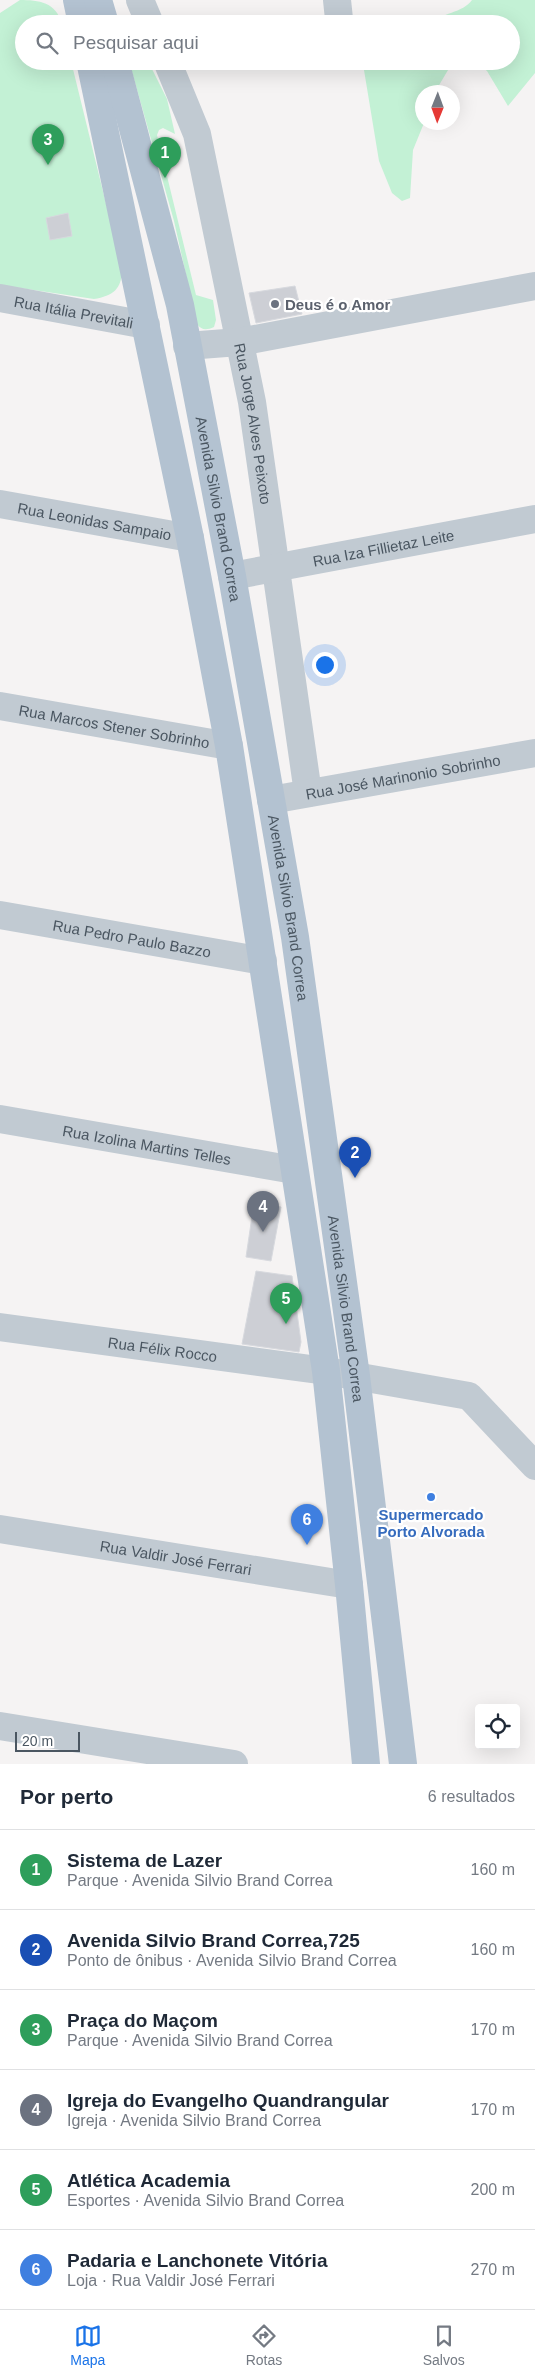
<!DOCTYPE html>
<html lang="pt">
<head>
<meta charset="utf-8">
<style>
  body { margin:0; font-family:Helvetica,sans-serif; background:#f2f2f3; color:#1f2937 }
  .controls { position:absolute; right:15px; bottom:15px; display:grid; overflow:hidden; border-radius:5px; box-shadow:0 5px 20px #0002 }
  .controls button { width:45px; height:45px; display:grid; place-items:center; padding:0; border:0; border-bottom:1px solid #e0e1e3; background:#fff; color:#1f2937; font:25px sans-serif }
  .compass { position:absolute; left:415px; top:85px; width:45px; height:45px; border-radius:50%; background:#fff; box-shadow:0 5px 20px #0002; rotate:181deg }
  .scale { position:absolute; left:15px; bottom:12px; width:65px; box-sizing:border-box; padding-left:5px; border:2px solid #4a5661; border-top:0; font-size:14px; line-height:18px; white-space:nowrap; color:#4a5661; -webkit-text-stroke:4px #fff; paint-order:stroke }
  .you { position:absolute; left:324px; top:664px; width:18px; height:18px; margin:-12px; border:4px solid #fff; border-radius:50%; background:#1a73e8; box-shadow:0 0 0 8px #1a73e833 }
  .badge { display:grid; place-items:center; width:32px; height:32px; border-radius:50%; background:#1a73e8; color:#fff; font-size:16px; font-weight:700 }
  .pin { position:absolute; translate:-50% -41px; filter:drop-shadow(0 1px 2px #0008) }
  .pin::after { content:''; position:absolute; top:26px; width:18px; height:15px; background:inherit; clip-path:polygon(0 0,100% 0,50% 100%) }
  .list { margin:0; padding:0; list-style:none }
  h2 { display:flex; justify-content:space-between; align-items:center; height:65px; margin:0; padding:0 20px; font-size:21px }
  h2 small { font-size:16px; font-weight:400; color:#747a83 }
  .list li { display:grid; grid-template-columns:32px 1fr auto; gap:15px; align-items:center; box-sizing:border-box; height:80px; padding:0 20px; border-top:1px solid #e0e1e3 }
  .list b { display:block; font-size:19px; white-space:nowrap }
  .list p { margin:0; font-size:16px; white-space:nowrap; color:#747a83 }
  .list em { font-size:16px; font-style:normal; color:#747a83 }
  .icon { flex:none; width:28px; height:28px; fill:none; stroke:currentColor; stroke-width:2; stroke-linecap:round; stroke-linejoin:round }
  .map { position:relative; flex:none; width:535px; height:1764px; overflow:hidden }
  .search { position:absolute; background:#fff; box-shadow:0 5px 20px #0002; left:15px; right:15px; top:15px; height:55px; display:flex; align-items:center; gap:12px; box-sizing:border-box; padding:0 18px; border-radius:28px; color:#747a83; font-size:19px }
  .sheet { height:545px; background:#fff }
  nav { display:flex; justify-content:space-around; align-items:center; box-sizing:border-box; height:70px; border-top:1px solid #e0e1e3; background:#fff; font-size:14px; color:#747a83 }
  nav a { display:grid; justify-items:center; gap:2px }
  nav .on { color:#1a73e8 }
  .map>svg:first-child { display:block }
</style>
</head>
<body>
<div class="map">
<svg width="535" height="1764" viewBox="0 0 535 1764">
  <rect width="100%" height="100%" fill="#f5f3f3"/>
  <!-- green -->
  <g fill="#c3f1d5">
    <path d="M 20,0 C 39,0 56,2 62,24 L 24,24 L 24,61 L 71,61 L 122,269 C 122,289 113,296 94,299 L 0,285 L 0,13 Z"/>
    <path d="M 472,0 L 535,0 L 535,73 L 508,106 L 487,71 L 474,61 L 511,61 L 511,24 L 429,24 C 441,13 463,13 472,0 Z"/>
    <path d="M 129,61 L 148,61 L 167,99 L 175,134 L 163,128 L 159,130 L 157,135 L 196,295 L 213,300 L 216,320 L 214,327 C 207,330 202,331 197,324 L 174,221 Z"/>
    <polygon points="368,61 463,61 451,65 435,92 422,92 424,123 413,150 410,198 402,201 392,193 379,161 363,64"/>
  </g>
  <!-- building -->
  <g fill="#cdcfd5" stroke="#d7d9de">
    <polygon points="68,213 72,236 50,240 46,218"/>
    <polygon points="295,286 302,314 256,323 249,293"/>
    <polygon points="254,1203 281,1207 271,1261 246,1257"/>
    <polygon points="256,1271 292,1276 301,1342 299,1352 242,1344"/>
  </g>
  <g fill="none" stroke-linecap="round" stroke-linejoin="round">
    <!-- minor -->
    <g stroke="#c1cad2" stroke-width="28">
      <polyline points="140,0 150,24"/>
      <polyline points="337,0 339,19"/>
      <path id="s1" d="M 167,61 L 197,134 L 252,402 L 308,793"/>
      <path id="s2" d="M 0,298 L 146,325"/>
      <polyline points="187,346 239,342 535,286"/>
      <path id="s3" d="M 0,504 L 190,538"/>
      <path id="s4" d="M 232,576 L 535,519"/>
      <path id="s5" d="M 0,706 L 229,746"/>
      <path id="s6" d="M 271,800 L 535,753"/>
      <path id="s7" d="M 0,915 L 263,961"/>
      <path id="s8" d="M 0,1119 L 294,1170"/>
      <path id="s9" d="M 0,1327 L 326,1371 L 469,1396 L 535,1466"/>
      <path id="s10" d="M 0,1529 L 349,1585"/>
      <polyline points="0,1726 234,1764"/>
    </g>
    <!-- major -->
    <g stroke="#b3c2d1" stroke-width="28">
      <polyline points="77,0 82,24"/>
      <polyline points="98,0 105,24"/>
      <polyline points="90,61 190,538 229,746 326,1371 349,1585 366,1764"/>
      <path id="s11" d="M 115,61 L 180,305 L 232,576 L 295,937 L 356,1376 L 403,1764"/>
    </g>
  </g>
  <!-- markers -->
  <circle fill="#6b7280" stroke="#fff" stroke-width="2" cx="275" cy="304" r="5"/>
  <circle fill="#3f7fe0" stroke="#fff" stroke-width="2" cx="431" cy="1497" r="5"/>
  <g text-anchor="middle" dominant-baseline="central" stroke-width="4.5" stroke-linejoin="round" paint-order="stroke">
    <!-- worship labels -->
    <g font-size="15" font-weight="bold" fill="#5b616d" stroke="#fff" text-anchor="start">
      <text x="285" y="304">Deus é o Amor</text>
    </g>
    <!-- street labels -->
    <g font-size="15" fill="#4a5661" stroke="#fff">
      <text stroke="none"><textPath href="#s2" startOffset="75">Rua Itália Previtali</textPath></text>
      <text stroke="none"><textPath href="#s1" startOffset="374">Rua Jorge Alves Peixoto</textPath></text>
      <text stroke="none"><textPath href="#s11" startOffset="460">Avenida Silvio Brand Correa</textPath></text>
      <text stroke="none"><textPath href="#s3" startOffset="96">Rua Leonidas Sampaio</textPath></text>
      <text stroke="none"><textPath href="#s4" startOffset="154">Rua Iza Fillietaz Leite</textPath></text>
      <text stroke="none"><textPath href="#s5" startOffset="116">Rua Marcos Stener Sobrinho</textPath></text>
      <text stroke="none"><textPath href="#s6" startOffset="134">Rua José Marinonio Sobrinho</textPath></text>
      <text stroke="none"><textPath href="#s11" startOffset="865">Avenida Silvio Brand Correa</textPath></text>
      <text stroke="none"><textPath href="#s7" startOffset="134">Rua Pedro Paulo Bazzo</textPath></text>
      <text stroke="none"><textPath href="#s8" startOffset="149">Rua Izolina Martins Telles</textPath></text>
      <text stroke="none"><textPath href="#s11" startOffset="1270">Avenida Silvio Brand Correa</textPath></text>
      <text stroke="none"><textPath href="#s9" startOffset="164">Rua Félix Rocco</textPath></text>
      <text stroke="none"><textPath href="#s10" startOffset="178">Rua Valdir José Ferrari</textPath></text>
    </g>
    <!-- shop labels -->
    <g font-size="15" font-weight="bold" fill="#366cbe" stroke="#fff">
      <text x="431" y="1514">Supermercado<tspan x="431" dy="17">Porto Alvorada</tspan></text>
    </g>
  </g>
</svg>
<div class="controls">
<button><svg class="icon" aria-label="locate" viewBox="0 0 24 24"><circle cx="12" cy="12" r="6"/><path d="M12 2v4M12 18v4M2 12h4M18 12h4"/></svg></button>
</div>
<svg class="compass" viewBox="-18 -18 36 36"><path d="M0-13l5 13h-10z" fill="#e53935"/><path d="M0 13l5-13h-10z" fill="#747a83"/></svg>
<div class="scale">20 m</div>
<div class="you"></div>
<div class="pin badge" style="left:165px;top:178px;background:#2e9e5b">1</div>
<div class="pin badge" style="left:355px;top:1178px;background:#1a4fb4">2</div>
<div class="pin badge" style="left:48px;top:165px;background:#2e9e5b">3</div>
<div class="pin badge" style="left:263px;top:1232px;background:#6b7280">4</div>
<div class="pin badge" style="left:286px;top:1324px;background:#2e9e5b">5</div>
<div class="pin badge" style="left:307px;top:1545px;background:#3f7fe0">6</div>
<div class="search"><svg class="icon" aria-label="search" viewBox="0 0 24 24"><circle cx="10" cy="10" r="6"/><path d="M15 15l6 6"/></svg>Pesquisar aqui</div>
</div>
<section class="sheet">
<h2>Por perto<small>6 resultados</small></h2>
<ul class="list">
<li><span class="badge" style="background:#2e9e5b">1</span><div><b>Sistema de Lazer</b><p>Parque · Avenida Silvio Brand Correa</p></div><em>160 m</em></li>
<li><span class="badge" style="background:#1a4fb4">2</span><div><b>Avenida Silvio Brand Correa,725</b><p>Ponto de ônibus · Avenida Silvio Brand Correa</p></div><em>160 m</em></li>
<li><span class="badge" style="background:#2e9e5b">3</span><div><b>Praça do Maçom</b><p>Parque · Avenida Silvio Brand Correa</p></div><em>170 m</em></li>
<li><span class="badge" style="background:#6b7280">4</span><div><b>Igreja do Evangelho Quandrangular</b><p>Igreja · Avenida Silvio Brand Correa</p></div><em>170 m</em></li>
<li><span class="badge" style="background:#2e9e5b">5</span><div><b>Atlética Academia</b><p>Esportes · Avenida Silvio Brand Correa</p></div><em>200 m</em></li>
<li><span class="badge" style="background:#3f7fe0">6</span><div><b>Padaria e Lanchonete Vitória</b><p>Loja · Rua Valdir José Ferrari</p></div><em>270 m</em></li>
</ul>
</section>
<nav>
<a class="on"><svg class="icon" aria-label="map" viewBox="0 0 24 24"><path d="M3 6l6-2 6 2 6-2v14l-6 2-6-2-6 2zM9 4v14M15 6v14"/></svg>Mapa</a>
<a><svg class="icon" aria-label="directions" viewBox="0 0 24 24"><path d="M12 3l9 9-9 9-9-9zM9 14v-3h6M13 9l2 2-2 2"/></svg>Rotas</a>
<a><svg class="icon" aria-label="saved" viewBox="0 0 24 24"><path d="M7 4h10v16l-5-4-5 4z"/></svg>Salvos</a>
</nav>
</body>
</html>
